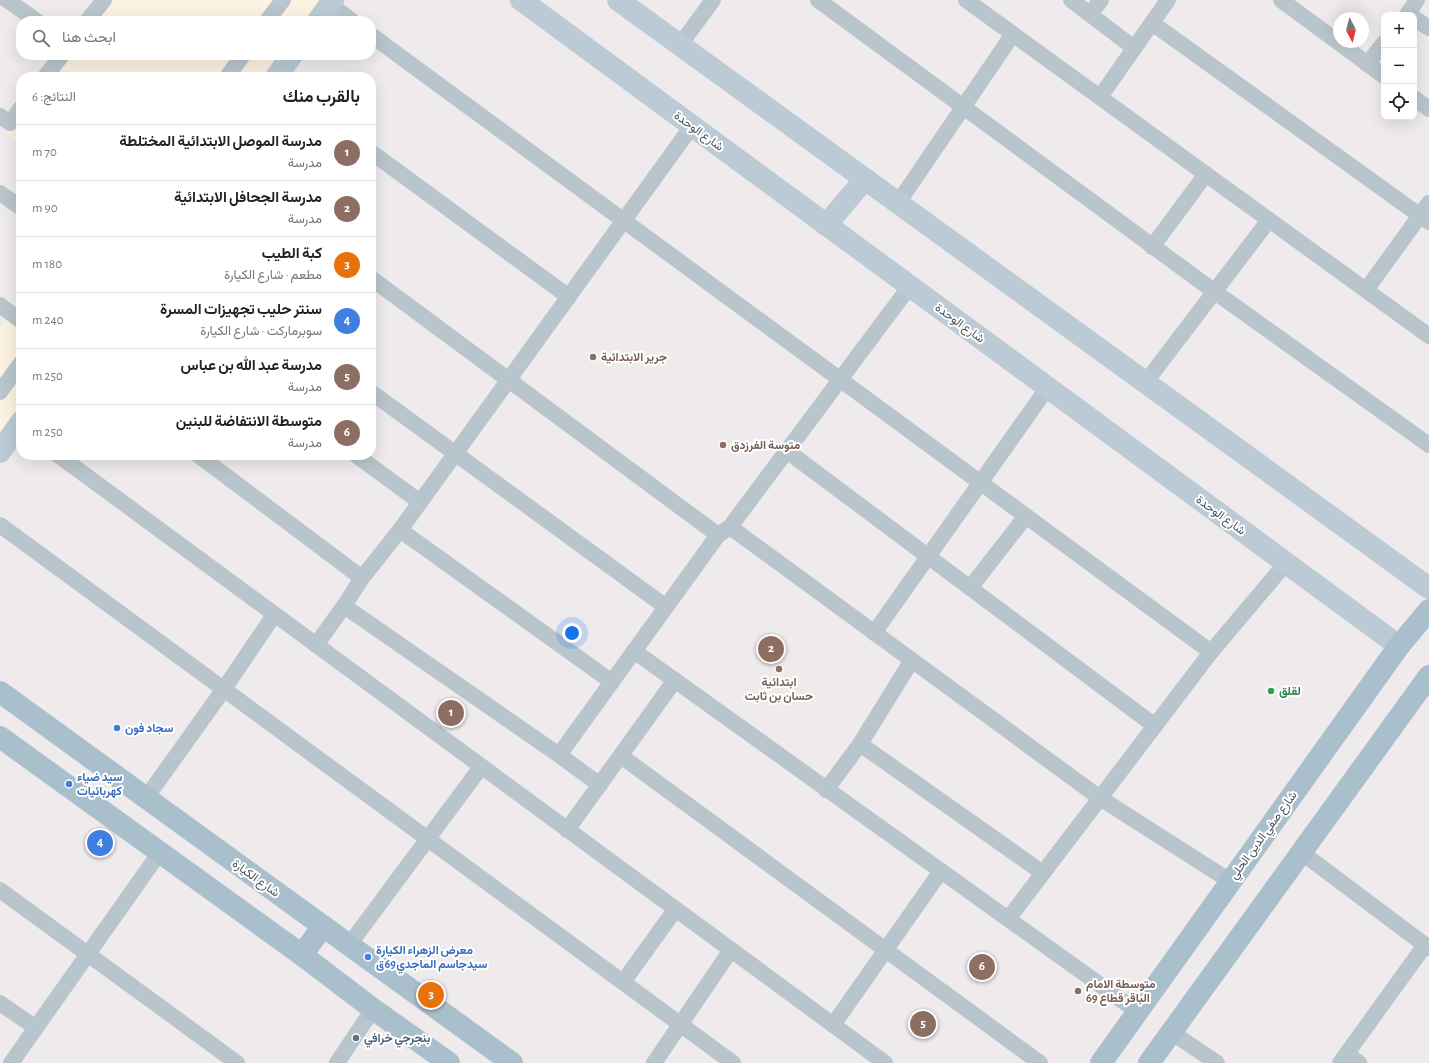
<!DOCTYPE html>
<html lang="ar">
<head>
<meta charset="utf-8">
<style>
  body { margin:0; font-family:"Alegreya Sans",Vazirmatn,sans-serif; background:#f2f2f2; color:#222; direction:rtl }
  .controls { position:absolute; right:12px; top:12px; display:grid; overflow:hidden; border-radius:8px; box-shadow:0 4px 16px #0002 }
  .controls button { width:36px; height:36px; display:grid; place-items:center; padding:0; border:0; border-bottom:1px solid #e0e0e0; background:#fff; color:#222; font:20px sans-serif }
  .compass { position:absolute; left:1333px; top:12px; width:36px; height:36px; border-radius:50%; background:#fff; box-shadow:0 4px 16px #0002; rotate:173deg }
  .you { position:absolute; left:572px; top:633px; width:14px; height:14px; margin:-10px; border:3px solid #fff; border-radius:50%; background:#1a73e8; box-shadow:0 0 0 6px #1a73e833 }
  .badge { display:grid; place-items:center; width:26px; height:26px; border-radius:50%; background:#1582df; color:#fff; font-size:13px; font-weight:700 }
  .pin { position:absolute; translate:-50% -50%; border:2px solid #fff; box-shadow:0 1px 4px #0006 }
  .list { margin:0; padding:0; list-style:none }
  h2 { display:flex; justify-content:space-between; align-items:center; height:52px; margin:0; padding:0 16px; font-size:17px }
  h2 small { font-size:13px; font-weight:400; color:#767676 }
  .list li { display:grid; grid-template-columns:26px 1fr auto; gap:12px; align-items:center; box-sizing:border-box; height:56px; padding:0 16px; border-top:1px solid #e0e0e0 }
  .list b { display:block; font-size:15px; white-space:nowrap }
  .list p { margin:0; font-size:13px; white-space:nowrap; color:#767676 }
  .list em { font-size:13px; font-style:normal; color:#767676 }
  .icon { flex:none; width:22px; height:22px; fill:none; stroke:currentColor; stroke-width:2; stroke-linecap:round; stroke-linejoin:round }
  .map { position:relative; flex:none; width:1429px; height:1063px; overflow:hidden; direction:ltr }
  .search { position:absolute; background:#fff; box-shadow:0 4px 16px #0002; left:16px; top:16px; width:360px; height:44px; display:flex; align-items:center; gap:10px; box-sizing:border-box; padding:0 14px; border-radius:16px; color:#767676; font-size:15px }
  .panel { position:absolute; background:#fff; box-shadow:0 4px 16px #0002; left:16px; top:72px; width:360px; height:388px; border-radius:16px; direction:rtl }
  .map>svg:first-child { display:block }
</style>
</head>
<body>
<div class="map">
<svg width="1429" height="1063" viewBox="0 0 1429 1063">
  <rect width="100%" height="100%" fill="#efebec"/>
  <!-- commercial -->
  <g fill="#fcf2e2">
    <polygon points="109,0 320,0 305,21 93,21"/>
    <polygon points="67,55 280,55 264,77 50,77"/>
    <polygon points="21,114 21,143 6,133"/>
    <polygon points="21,298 21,414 0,443 0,328"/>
  </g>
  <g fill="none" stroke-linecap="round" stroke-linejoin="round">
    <!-- street -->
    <g stroke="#b9c5cc" stroke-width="16">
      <polyline points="7,0 37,21"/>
      <polyline points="818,0 1215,292 1429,445"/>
      <polyline points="966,0 1429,336"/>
      <polyline points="1071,0 1134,48"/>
      <polyline points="1281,0 1384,76"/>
      <polyline points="330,4 352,21"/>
      <polyline points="1090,14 1101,0"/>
      <polyline points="1407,15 1417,0"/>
      <polyline points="1414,18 1429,28"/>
      <polyline points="87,21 104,0"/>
      <polyline points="267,21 283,0"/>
      <polyline points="1152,23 1429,222"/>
      <polyline points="371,35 1211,652"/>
      <polyline points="680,45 713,0"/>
      <polyline points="1367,64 1384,43"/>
      <polyline points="45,77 62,55"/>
      <polyline points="227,77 243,55"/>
      <polyline points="1100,97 1168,0"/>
      <polyline points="1414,98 1429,109"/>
      <polyline points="0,116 10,123 21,108"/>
      <polyline points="371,152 569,297"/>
      <polyline points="0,193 21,208"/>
      <polyline points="898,203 1013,34"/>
      <polyline points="1152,247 1206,174"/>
      <polyline points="371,278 718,535"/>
      <polyline points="1366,290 1429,203"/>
      <polyline points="0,305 21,321"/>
      <polyline points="1145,383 1269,220"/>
      <polyline points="0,392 21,363"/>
      <polyline points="371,392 666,607"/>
      <polyline points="787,451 1155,726"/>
      <polyline points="58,455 885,1063"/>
      <polyline points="198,455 362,578"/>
      <polyline points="356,455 420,502"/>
      <polyline points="0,525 733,1063"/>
      <polyline points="730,527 1100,798 1230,881"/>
      <polyline points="400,530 612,682"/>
      <polyline points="970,588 1026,516"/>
      <polyline points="344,606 559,755 600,785"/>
      <polyline points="874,633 1048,387"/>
      <polyline points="316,645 344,606 362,578 400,530 692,126"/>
      <polyline points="634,651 1138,1012"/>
      <polyline points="860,744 1043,873"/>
      <polyline points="559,755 718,535 730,527 910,286"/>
      <polyline points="621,756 1040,1063"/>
      <polyline points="826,790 860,744 912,660"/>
      <polyline points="146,798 224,689 274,615"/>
      <polyline points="567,830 675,680"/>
      <polyline points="1301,852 1429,948"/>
      <polyline points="0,890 237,1063"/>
      <polyline points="1008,919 1211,652 1286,563"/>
      <polyline points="349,945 481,767"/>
      <polyline points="623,982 675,910"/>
      <polyline points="0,1003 36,1028"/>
      <polyline points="833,1025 941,871"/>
      <polyline points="1171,1032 1217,1063"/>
      <polyline points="1347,1054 1359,1063"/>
      <polyline points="11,1063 160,852"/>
      <polyline points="337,1063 373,1009"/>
      <polyline points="654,1063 731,950"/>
      <polyline points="1340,1063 1425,945"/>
    </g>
    <!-- secondary -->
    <g stroke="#bbcad4" stroke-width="22">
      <polyline points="521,0 1399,646"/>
      <polyline points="618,0 1429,588"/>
      <polyline points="318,21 333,0"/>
      <polyline points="276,77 292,55"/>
      <polyline points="826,225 865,179"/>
      <polyline points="0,452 21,422"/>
    </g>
    <!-- primary -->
    <g stroke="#aabfcc" stroke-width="22">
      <polyline points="0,692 512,1063"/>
      <polyline points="0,737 302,955 373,1009 449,1063"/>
      <polyline points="302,955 323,926"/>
      <polyline points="1101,1063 1399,646 1429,610"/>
      <polyline points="1149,1063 1429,676"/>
    </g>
  </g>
  <!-- markers -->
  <g fill="#8d6e63" stroke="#fff" stroke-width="1.5">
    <circle cx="593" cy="357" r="4"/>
    <circle cx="723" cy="445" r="4"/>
    <circle cx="779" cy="669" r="4"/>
    <circle cx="1078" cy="991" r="4"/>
  </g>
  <circle fill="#2e9e5b" stroke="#fff" stroke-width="1.5" cx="1271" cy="691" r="4"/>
  <g fill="#3f7fe0" stroke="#fff" stroke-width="1.5">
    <circle cx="117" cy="728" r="4"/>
    <circle cx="69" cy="784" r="4"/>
    <circle cx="368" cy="957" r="4"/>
  </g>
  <circle fill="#5c6f8a" stroke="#fff" stroke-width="1.5" cx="356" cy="1038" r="4"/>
  <g text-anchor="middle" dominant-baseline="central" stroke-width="4" stroke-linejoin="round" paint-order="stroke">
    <!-- street labels -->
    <g font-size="12" fill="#445159" stroke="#fff">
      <text transform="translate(699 131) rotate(36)">شارع الوحدة</text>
      <text transform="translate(960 323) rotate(36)">شارع الوحدة</text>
      <text transform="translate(1221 515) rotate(36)">شارع الوحدة</text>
      <text transform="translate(1263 835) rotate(-54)">شارع صفي الدين الحلي</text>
      <text transform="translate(256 878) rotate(36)">شارع الكيارة</text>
    </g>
    <!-- education labels -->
    <g font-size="12" font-weight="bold" fill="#785e54" stroke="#fff" text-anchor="start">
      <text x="601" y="357">جرير الابتدائية</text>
      <text x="731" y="445">متوسة الفرزدق</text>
      <text x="779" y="682" text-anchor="middle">ابتدائية<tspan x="779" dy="14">حسان بن ثابت</tspan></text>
      <text x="1086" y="984">متوسطة الامام<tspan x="1086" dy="14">الباقر قطاع 69</tspan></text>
    </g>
    <!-- leisure labels -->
    <g font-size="12" font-weight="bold" fill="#27864d" stroke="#fff" text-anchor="start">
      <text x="1279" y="691">لقلق</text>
    </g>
    <!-- shop labels -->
    <g font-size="12" font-weight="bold" fill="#366cbe" stroke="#fff" text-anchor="start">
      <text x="125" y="728">سجاد فون</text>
      <text x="77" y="777">سيد ضياء<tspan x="77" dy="14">كهربائيات</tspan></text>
      <text x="376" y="950">معرض الزهراء الكيارة<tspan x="376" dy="14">سيدجاسم الماجدي69ق</tspan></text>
    </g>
    <!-- service labels -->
    <g font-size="12" font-weight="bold" fill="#4e5e75" stroke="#fff" text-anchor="start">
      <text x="364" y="1038">بنجرجي خرافي</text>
    </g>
  </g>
</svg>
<div class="controls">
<button>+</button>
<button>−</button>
<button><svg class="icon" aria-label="locate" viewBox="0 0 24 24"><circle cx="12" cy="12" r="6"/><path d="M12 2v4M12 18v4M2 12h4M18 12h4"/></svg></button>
</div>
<svg class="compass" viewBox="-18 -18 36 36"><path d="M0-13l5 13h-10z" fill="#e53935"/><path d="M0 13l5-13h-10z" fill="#767676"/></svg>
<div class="you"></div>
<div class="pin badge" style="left:451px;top:713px;background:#8d6e63">1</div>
<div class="pin badge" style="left:771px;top:649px;background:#8d6e63">2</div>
<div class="pin badge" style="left:431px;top:995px;background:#e8710a">3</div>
<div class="pin badge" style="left:100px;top:843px;background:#3f7fe0">4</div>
<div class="pin badge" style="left:923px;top:1024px;background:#8d6e63">5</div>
<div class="pin badge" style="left:982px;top:967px;background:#8d6e63">6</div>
<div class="search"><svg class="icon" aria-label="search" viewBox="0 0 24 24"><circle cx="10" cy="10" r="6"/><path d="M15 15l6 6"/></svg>ابحث هنا</div>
<section class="panel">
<h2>بالقرب منك<small>النتائج: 6</small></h2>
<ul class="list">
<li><span class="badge" style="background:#8d6e63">1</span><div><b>مدرسة الموصل الابتدائية المختلطة</b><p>مدرسة</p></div><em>70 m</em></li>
<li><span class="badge" style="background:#8d6e63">2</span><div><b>مدرسة الجحافل الابتدائية</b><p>مدرسة</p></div><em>90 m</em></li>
<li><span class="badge" style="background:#e8710a">3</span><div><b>كبة الطيب</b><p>مطعم · شارع الكيارة</p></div><em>180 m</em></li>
<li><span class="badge" style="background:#3f7fe0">4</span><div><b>سنتر حليب تجهيزات المسرة</b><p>سوبرماركت · شارع الكيارة</p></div><em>240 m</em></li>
<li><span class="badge" style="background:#8d6e63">5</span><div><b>مدرسة عبد الله بن عباس</b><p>مدرسة</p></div><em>250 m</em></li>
<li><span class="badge" style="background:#8d6e63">6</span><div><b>متوسطة الانتفاضة للبنين</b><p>مدرسة</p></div><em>250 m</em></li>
</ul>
</section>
</div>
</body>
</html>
